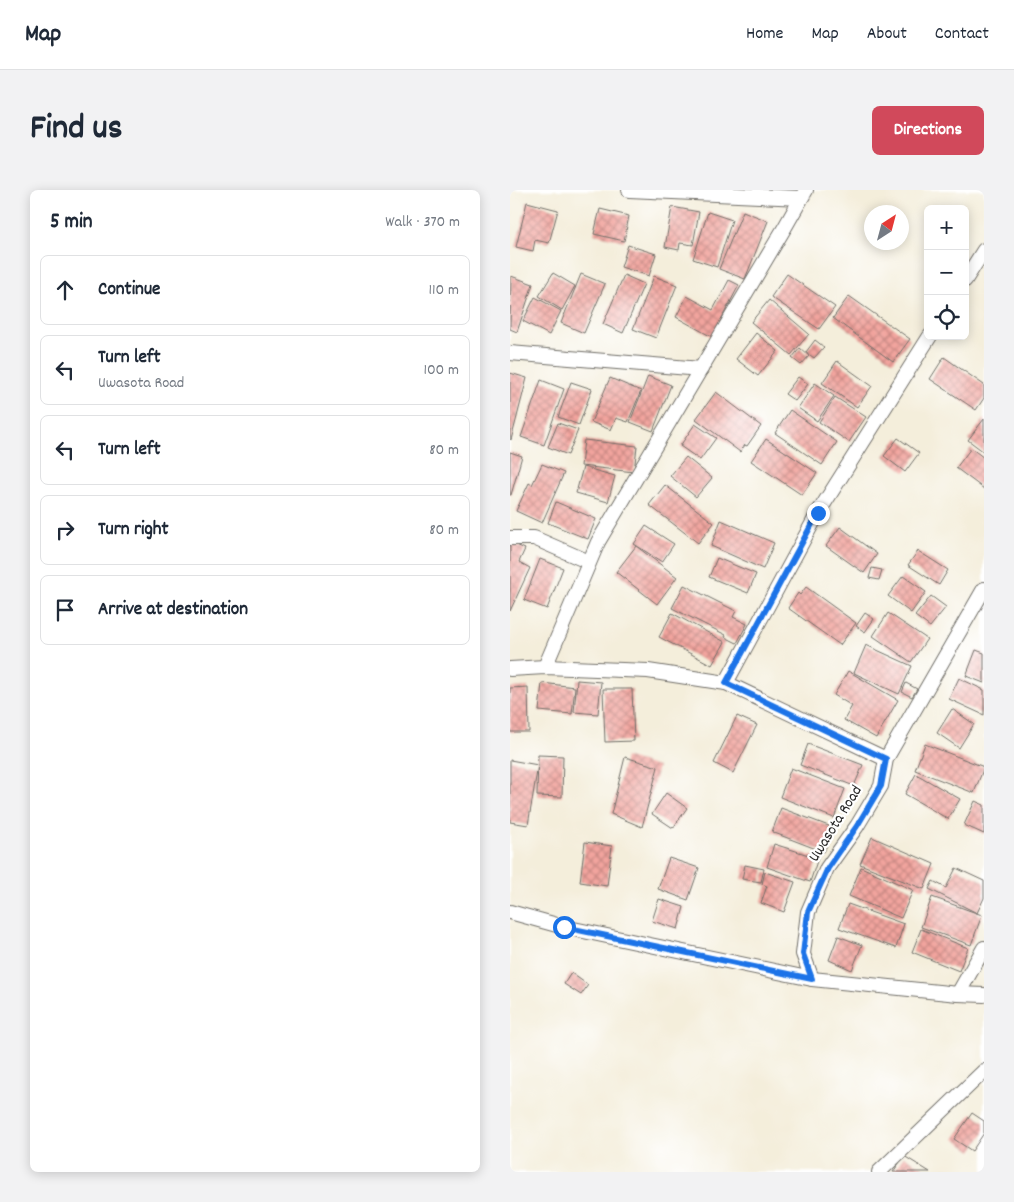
<!DOCTYPE html>
<html lang="en">
<head>
<meta charset="utf-8">
<style>
  body { margin:0; font-family:Dekko,sans-serif; background:#f2f2f3; color:#1f2937 }
  .controls { position:absolute; right:15px; top:15px; display:grid; overflow:hidden; border-radius:8px; box-shadow:0 2px 12px #0003 }
  .controls button { width:45px; height:45px; display:grid; place-items:center; padding:0; border:0; border-bottom:1px solid #e0e1e3; background:#fff; color:#1f2937; font:25px sans-serif }
  .compass { position:absolute; left:354px; top:15px; width:45px; height:45px; border-radius:50%; background:#fff; box-shadow:0 2px 12px #0003; rotate:36deg }
  .stop { position:absolute; width:15px; height:15px; margin:-11px; border:4px solid #1a73e8; border-radius:50%; background:#fff }
  .stop.end { background:#1a73e8; border-color:#fff; box-shadow:0 1px 5px #0008 }
  .list { margin:0; padding:0; list-style:none }
  h2 { display:flex; justify-content:space-between; align-items:center; height:65px; margin:0; padding:0 20px; font-size:21px }
  h2 small { font-size:16px; font-weight:400; color:#747a83 }
  .list li { display:grid; grid-template-columns:32px 1fr auto; gap:15px; align-items:center; box-sizing:border-box; height:70px; margin:0 10px 10px; padding:0 10px; border:1px solid #e0e1e3; border-radius:8px }
  .list b { display:block; font-size:19px; white-space:nowrap }
  .list p { margin:0; font-size:16px; white-space:nowrap; color:#747a83 }
  .list em { font-size:16px; font-style:normal; color:#747a83 }
  .icon { flex:none; width:28px; height:28px; fill:none; stroke:currentColor; stroke-width:2; stroke-linecap:round; stroke-linejoin:round }
  .map { position:relative; flex:none; width:474px; height:982px; overflow:hidden; border-radius:8px }
  header { display:flex; align-items:center; gap:30px; box-sizing:border-box; height:70px; padding:0 25px; background:#fff; border-bottom:1px solid #e0e1e3 }
  header strong { font-size:24px }
  nav { display:flex; gap:28px; margin-inline-start:auto; font-size:18px }
  .intro { display:flex; align-items:center; justify-content:space-between; box-sizing:border-box; height:120px; padding:0 30px }
  h1 { margin:0; font-size:35px }
  .button { padding:12px 22px; border-radius:8px; background:#d1495b; color:#fff; font-size:18px; font-weight:700 }
  main { display:flex; gap:30px; padding:0 30px }
  aside { flex:1; background:#fff; border-radius:8px; box-shadow:0 2px 12px #0003 }
  .map>svg:first-child { display:block }
</style>
</head>
<body>
<header>
<strong>Map</strong>
<nav><a>Home</a><a>Map</a><a>About</a><a>Contact</a></nav>
</header>
<div class="intro"><h1>Find us</h1><a class="button">Directions</a></div>
<main>
<aside>
<h2>5 min<small>Walk · 370 m</small></h2>
<ul class="list">
<li><svg class="icon" aria-label="ahead" viewBox="0 0 24 24"><path d="M12 20V5M6 11l6-6 6 6"/></svg><div><b>Continue</b></div><em>110 m</em></li>
<li><svg class="icon" aria-label="left" viewBox="0 0 24 24"><path d="M17 20v-9H6M10 6l-5 5 5 5"/></svg><div><b>Turn left</b><p>Uwasota Road</p></div><em>100 m</em></li>
<li><svg class="icon" aria-label="left" viewBox="0 0 24 24"><path d="M17 20v-9H6M10 6l-5 5 5 5"/></svg><div><b>Turn left</b></div><em>80 m</em></li>
<li><svg class="icon" aria-label="right" viewBox="0 0 24 24"><path d="M7 20v-9h11M14 6l5 5-5 5"/></svg><div><b>Turn right</b></div><em>80 m</em></li>
<li><svg class="icon" aria-label="arrive" viewBox="0 0 24 24"><path d="M6 21V4h12l-3 4 3 4H6"/></svg><div><b>Arrive at destination</b></div></li>
</ul>
</aside>
<div class="map">
<svg width="474" height="982" viewBox="0 0 474 982">
  <defs>
    <pattern id="building-cross-hatch" width="8" height="8" patternUnits="userSpaceOnUse" patternTransform="scale(1.25)"><rect width="8" height="8" fill="#f2a49e"/><path d="M0 0l8 8M0 8l8-8" fill="none" stroke="#c48681"/></pattern>
  </defs>
  <rect width="100%" height="100%" fill="#fff"/>
  <filter id="ink" filterUnits="userSpaceOnUse"><feTurbulence type="fractalNoise" baseFrequency=".02" numOctaves="2"/><feDisplacementMap in="SourceGraphic" scale="10" xChannelSelector="R" yChannelSelector="G"/><feConvolveMatrix kernelMatrix="1 2 1 2 8 2 1 2 1" color-interpolation-filters="sRGB"/></filter>
  <filter id="wash" filterUnits="userSpaceOnUse"><feTurbulence type="fractalNoise" baseFrequency=".0096" numOctaves="4" result="noise"/><feDisplacementMap in="SourceGraphic" scale="20" xChannelSelector="R" yChannelSelector="G"/><feGaussianBlur stdDeviation="1.12" result="paint"/><feColorMatrix in="noise" values="0 0 0 0 0 0 0 0 0 0 0 0 0 0 0 0 0 1.4 0 .05"/><feComposite in="paint" operator="in"/></filter>
  <g filter="url(#wash)">
    <rect width="100%" height="100%" fill="#f4eedb"/>
    <g id="blocks">
      <!-- building -->
      <g fill="url(#building-cross-hatch)">
        <polygon points="17,12 48,20 39,53 25,50 23,61 6,57"/>
        <polygon points="162,17 189,22 183,55 170,53 169,60 155,57"/>
        <polygon points="90,19 119,26 114,51 84,44"/>
        <polygon points="233,21 258,31 235,89 209,79"/>
        <polygon points="198,22 222,30 207,77 183,69"/>
        <polygon points="118,55 146,64 139,86 111,77"/>
        <polygon points="43,83 65,96 52,120 29,106"/>
        <polygon points="71,84 95,94 74,143 51,133"/>
        <polygon points="277,84 325,117 309,139 261,107"/>
        <polygon points="114,85 134,94 113,143 93,134"/>
        <polygon points="1,86 23,94 7,142 0,139"/>
        <polygon points="144,86 167,95 146,148 123,139"/>
        <polygon points="219,90 229,95 202,147 166,127 177,106 203,120"/>
        <polygon points="339,106 400,149 383,172 323,128"/>
        <polygon points="25,107 51,121 39,145 13,131"/>
        <polygon points="259,110 299,144 281,165 241,132"/>
        <polygon points="246,143 268,161 248,186 226,169"/>
        <polygon points="305,150 314,157 304,168 296,162"/>
        <polygon points="290,158 299,166 291,175 282,168"/>
        <polygon points="434,167 474,195 474,208 466,220 420,189"/>
        <polygon points="327,171 362,196 347,217 312,193"/>
        <polygon points="0,183 17,188 1,250 0,249"/>
        <polygon points="138,186 161,195 143,241 120,232"/>
        <polygon points="288,187 298,194 285,211 275,204"/>
        <polygon points="100,188 131,201 118,232 106,228 101,240 81,232"/>
        <polygon points="31,190 54,199 34,255 11,247"/>
        <polygon points="61,192 82,199 69,235 48,227"/>
        <polygon points="305,193 324,206 307,231 288,218"/>
        <polygon points="206,202 251,236 237,256 235,255 230,262 186,229"/>
        <polygon points="325,207 356,227 339,252 309,232"/>
        <polygon points="280,220 327,252 312,275 265,243"/>
        <polygon points="474,229 474,262 458,250"/>
        <polygon points="48,233 68,240 58,265 38,257"/>
        <polygon points="185,234 206,248 190,270 170,256"/>
        <polygon points="388,248 409,263 395,282 374,266"/>
        <polygon points="256,249 307,283 292,305 241,271"/>
        <polygon points="74,250 127,256 124,282 71,276"/>
        <polygon points="461,258 474,268 474,299 446,278"/>
        <polygon points="0,262 12,266 1,305 0,305"/>
        <polygon points="176,267 202,288 186,307 160,286"/>
        <polygon points="32,274 54,283 32,333 6,321 19,293 22,295"/>
        <polygon points="73,277 105,286 98,312 66,303"/>
        <polygon points="155,295 204,333 188,353 139,315"/>
        <polygon points="46,312 86,329 78,349 38,333"/>
        <polygon points="211,330 264,353 253,379 201,356"/>
        <polygon points="136,336 164,354 152,372 124,354"/>
        <polygon points="330,337 367,364 354,383 316,356"/>
        <polygon points="0,352 15,359 9,372 20,378 0,421"/>
        <polygon points="126,356 167,387 147,414 106,382"/>
        <polygon points="408,361 438,380 429,395 398,375"/>
        <polygon points="207,368 246,384 238,403 199,387"/>
        <polygon points="30,369 53,378 37,419 14,410"/>
        <polygon points="362,378 372,380 369,390 359,388"/>
        <polygon points="393,386 416,402 401,423 378,406"/>
        <polygon points="174,395 226,421 223,427 237,434 227,453 215,447 216,445 162,418"/>
        <polygon points="296,397 346,433 330,455 278,418 288,403 290,405"/>
        <polygon points="421,406 436,417 420,437 405,426"/>
        <polygon points="162,423 215,452 202,475 149,447"/>
        <polygon points="355,423 364,429 355,442 346,436"/>
        <polygon points="378,423 417,449 401,472 363,446"/>
        <polygon points="356,455 402,476 389,504 344,483"/>
        <polygon points="466,460 474,463 474,493 456,486"/>
        <polygon points="338,481 388,510 366,548 334,530 342,516 324,505"/>
        <polygon points="449,488 474,500 474,525 439,509"/>
        <polygon points="67,490 91,492 88,524 64,522"/>
        <polygon points="32,493 65,497 62,524 29,521"/>
        <polygon points="396,493 407,499 402,507 392,502"/>
        <polygon points="18,497 19,542 0,542 0,498"/>
        <polygon points="93,499 122,499 124,551 95,552"/>
        <polygon points="442,519 464,534 449,558 427,543"/>
        <polygon points="227,526 247,535 223,583 204,573"/>
        <polygon points="298,554 353,575 344,596 290,575"/>
        <polygon points="415,554 474,577 464,603 405,580"/>
        <polygon points="28,565 53,566 52,607 27,606"/>
        <polygon points="115,567 148,577 132,637 101,624"/>
        <polygon points="0,570 28,575 18,635 0,632"/>
        <polygon points="281,578 335,599 324,628 270,607"/>
        <polygon points="406,584 450,609 438,629 395,604"/>
        <polygon points="156,603 177,618 163,638 142,624"/>
        <polygon points="465,611 474,615 474,644 454,635"/>
        <polygon points="271,618 324,638 314,662 262,642"/>
        <polygon points="362,647 424,674 414,699 350,674"/>
        <polygon points="75,652 102,656 97,696 70,692"/>
        <polygon points="264,654 308,668 300,692 257,677"/>
        <polygon points="159,668 189,678 178,710 148,699"/>
        <polygon points="235,675 254,679 251,692 232,689"/>
        <polygon points="351,677 403,700 391,728 339,706"/>
        <polygon points="446,678 474,691 474,708 467,723 419,699 423,691 436,698"/>
        <polygon points="255,682 285,692 274,722 251,713 257,696 252,694"/>
        <polygon points="422,707 472,725 461,755 411,737"/>
        <polygon points="149,709 174,717 168,739 142,731"/>
        <polygon points="338,714 394,734 386,758 329,738"/>
        <polygon points="411,739 458,758 449,781 402,762"/>
        <polygon points="328,746 352,755 342,780 319,770"/>
        <polygon points="61,783 78,795 71,805 54,794"/>
        <polygon points="462,923 474,931 474,943 462,961 444,949"/>
        <polygon points="394,966 420,982 383,982"/>
      </g>
    </g>
  </g>
  <g filter="url(#ink)">
    <use href="#blocks" fill-opacity="0" stroke="#716f69" stroke-width="1"/>
    <g fill="none" stroke-linecap="round" stroke-linejoin="round">
      <!-- street casing -->
      <g stroke="#716f69" stroke-width="16">
        <g id="street">
          <polyline points="119,0 291,8"/>
          <polyline points="455,90 474,60"/>
          <polyline points="0,163 191,179"/>
          <polyline points="0,348 24,348 79,372"/>
          <polyline points="35,477 88,352 275,37 296,0"/>
          <polyline points="0,479 35,477 138,481 216,493 376,569"/>
          <polyline points="216,493 308,323 420,146"/>
          <polyline points="0,722 54,737 302,789 448,804 474,805"/>
          <polyline points="302,789 293,764 298,722 317,678 347,636 371,596 376,569 474,399"/>
          <polyline points="448,804 474,758"/>
          <polyline points="369,982 474,881"/>
        </g>
      </g>
      <!-- street -->
      <use href="#street" stroke="#fff" stroke-width="14"/>
    </g>
  </g>
  <g fill="none" stroke-linecap="round" stroke-linejoin="round" filter="url(#ink)">
    <!-- route -->
    <polyline stroke="#1a73e8" stroke-width="6" points="54,737 302,789 293,764 298,722 318,678 347,636 371,596 376,569 216,493 308,323"/>
  </g>
  <g text-anchor="middle" dominant-baseline="central" stroke-width="4.5" stroke-linejoin="round" paint-order="stroke">
    <!-- street labels -->
    <g font-size="16" fill="#2b2b2b" stroke="#fff">
      <text transform="translate(326 634) rotate(-58)">Uwasota Road</text>
    </g>
  </g>
</svg>
<div class="controls">
<button>+</button>
<button>−</button>
<button><svg class="icon" aria-label="locate" viewBox="0 0 24 24"><circle cx="12" cy="12" r="6"/><path d="M12 2v4M12 18v4M2 12h4M18 12h4"/></svg></button>
</div>
<svg class="compass" viewBox="-18 -18 36 36"><path d="M0-13l5 13h-10z" fill="#e53935"/><path d="M0 13l5-13h-10z" fill="#747a83"/></svg>
<div class="stop" style="left:54px;top:737px"></div>
<div class="stop end" style="left:308px;top:323px"></div>
</div>
</main>
</body>
</html>
